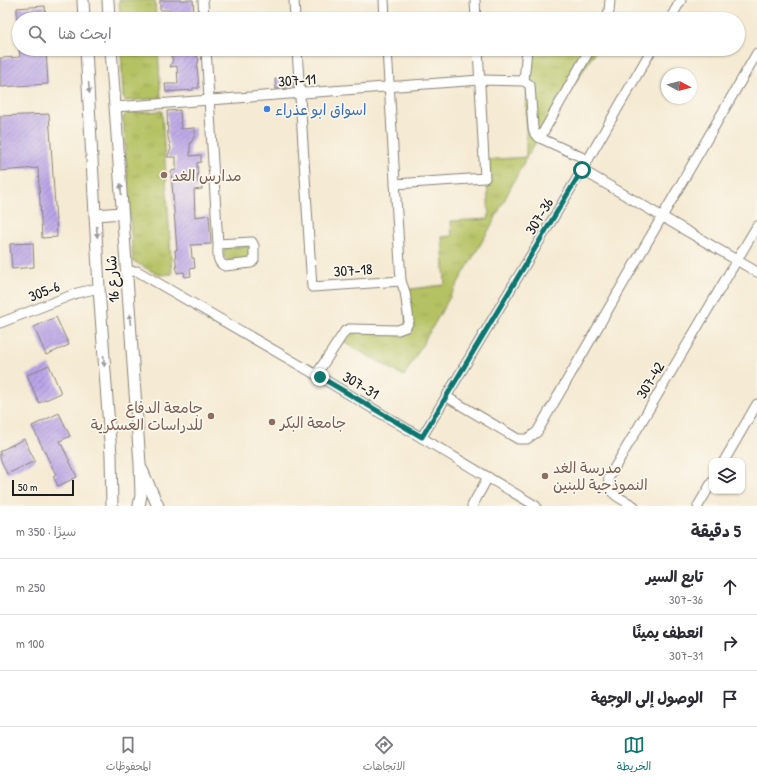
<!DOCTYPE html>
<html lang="ar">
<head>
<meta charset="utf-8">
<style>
  body { margin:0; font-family:"Patrick Hand","Playpen Sans Arabic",sans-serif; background:#f7f7f7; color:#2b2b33; direction:rtl }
  .controls { position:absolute; right:12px; bottom:12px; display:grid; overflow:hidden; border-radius:8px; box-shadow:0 1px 3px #0004 }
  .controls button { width:36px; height:36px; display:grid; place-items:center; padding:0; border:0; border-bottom:1px solid #e1e1e2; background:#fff; color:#2b2b33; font:20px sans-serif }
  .compass { position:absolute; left:661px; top:68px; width:36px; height:36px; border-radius:50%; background:#fff; box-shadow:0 1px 3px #0004; rotate:97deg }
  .scale { position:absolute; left:12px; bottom:10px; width:62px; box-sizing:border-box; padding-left:4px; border:2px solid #1c1c1c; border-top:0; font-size:11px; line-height:14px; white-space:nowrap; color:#1c1c1c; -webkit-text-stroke:3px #fbf7ec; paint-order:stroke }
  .stop { position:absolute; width:12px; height:12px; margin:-9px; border:3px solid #0f766e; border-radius:50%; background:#fff }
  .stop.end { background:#0f766e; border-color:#fff; box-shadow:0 1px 4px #0008 }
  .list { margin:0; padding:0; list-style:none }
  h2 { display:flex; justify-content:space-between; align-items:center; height:52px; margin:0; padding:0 16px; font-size:17px }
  h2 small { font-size:13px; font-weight:400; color:#7c7c81 }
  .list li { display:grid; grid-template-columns:26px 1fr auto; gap:12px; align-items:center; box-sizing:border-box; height:56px; padding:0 16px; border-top:1px solid #e1e1e2 }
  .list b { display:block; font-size:15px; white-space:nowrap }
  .list p { margin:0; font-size:13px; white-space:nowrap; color:#7c7c81 }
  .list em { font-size:13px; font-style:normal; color:#7c7c81 }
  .icon { flex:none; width:22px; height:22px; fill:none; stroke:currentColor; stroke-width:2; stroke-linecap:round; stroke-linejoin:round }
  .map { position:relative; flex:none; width:757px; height:506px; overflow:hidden; direction:ltr }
  .search { position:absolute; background:#fff; box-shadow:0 1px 3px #0004; left:12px; right:12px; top:12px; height:44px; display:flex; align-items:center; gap:10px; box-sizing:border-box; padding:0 14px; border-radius:22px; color:#7c7c81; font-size:15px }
  .sheet { height:220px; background:#fff }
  nav { display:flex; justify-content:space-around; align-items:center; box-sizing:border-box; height:56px; border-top:1px solid #e1e1e2; background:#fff; font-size:11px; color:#7c7c81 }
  nav a { display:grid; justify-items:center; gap:2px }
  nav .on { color:#0f766e }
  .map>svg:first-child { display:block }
</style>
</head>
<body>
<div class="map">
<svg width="757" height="506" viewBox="0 0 757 506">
  <defs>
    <pattern id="grass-tufts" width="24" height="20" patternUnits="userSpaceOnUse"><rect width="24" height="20" fill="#b5c264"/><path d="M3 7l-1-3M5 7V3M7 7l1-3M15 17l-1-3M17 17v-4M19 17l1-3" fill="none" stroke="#9ba656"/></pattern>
    <pattern id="building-hatch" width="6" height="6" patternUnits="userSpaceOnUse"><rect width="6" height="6" fill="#baa4e6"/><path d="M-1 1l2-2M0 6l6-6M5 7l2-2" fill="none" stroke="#9685ba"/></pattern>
  </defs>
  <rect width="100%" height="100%" fill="#fbf7ec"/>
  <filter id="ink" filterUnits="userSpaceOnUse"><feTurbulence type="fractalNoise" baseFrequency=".025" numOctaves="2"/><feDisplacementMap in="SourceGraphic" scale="8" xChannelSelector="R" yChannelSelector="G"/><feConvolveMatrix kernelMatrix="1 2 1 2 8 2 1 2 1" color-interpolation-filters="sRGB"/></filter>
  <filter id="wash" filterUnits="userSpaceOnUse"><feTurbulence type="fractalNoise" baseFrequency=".012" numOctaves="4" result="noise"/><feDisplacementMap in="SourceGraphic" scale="16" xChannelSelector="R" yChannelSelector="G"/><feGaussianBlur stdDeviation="0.9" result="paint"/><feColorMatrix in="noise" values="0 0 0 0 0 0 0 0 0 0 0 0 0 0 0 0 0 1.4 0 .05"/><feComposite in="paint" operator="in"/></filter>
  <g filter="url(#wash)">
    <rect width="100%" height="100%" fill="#f5ead3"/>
    <!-- grass -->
    <g fill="url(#grass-tufts)" stroke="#686f40">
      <polygon points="119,0 155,0 156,19 120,19"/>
      <polygon points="121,49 158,49 161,98 126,101 123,98"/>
      <polygon points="527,49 597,49 526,158 490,228 404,376 338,339 345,331 406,327 404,290 443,285 445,283 442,237 452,236 451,221 489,219 487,183 485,178 484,160 526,157"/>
      <polygon points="162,111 172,274 159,275 133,261 123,117 127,113"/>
      <polygon points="250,246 251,259 229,261 224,257 224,248"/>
    </g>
    <g id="blocks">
      <!-- building -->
      <g fill="url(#building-hatch)">
        <polygon points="160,0 193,0 194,16 192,16 192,19 170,19 170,10 160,10"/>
        <polygon points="45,6 46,19 17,19 17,8"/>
        <polygon points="19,49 46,49 48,84 0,87 0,58 20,57"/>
        <polygon points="176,49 188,50 188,52 197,52 197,57 199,59 197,67 199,88 193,88 193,90 166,92 165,84 178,84 177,66 170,67 173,60 169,51 176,50"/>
        <polygon points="293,77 293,88 276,89 275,79"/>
        <polygon points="180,110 181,129 195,128 195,135 190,145 190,156 201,155 201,162 197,163 198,183 202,182 202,189 194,190 195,217 209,215 211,244 191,245 192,258 194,258 195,268 190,269 191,276 185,277 184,272 177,273 175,250 177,250 171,171 176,170 176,157 167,157 171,149 168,137 167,111"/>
        <polygon points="49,114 57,237 42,238 38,168 0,171 0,116"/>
        <polygon points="33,243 34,267 12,269 10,244"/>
        <polygon points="56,317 69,345 46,355 34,327"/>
        <polygon points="49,365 61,393 39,403 27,375"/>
        <polygon points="59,413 70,436 60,441 77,477 58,486 53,476 56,475 32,426"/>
        <polygon points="24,439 35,461 7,474 0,458 0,451"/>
      </g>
    </g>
  </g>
  <g filter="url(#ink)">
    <use href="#blocks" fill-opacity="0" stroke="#888378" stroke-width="1"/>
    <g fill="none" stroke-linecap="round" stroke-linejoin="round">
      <!-- minor casing -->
      <g stroke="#888378" stroke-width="11">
        <g id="minor">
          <polyline points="203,0 204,19"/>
          <polyline points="294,0 295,19"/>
          <polyline points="384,0 385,19"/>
          <polyline points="475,0 476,19"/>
          <polyline points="606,19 609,11 610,0"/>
          <polyline points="670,19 681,0"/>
          <path d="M 206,49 L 218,244 C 218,252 216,263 225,266 L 251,263 L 254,260 L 254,246 L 252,242 L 218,244"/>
          <polyline points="297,49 312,287 401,281 387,49"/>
          <polyline points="524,81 527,49"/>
          <polyline points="115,107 480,80 524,81 530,85 533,128 535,134 540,138 588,160"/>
          <polyline points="540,138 590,49"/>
          <polyline points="582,170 757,272"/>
          <polyline points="395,184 485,178 478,49"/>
          <polyline points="126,272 137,271 320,377 536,506"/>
          <polyline points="0,323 77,293 99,288"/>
          <polyline points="316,375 345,331 349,329 398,330 406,327 409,321 405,292 401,281"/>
          <polyline points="447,397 518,439 527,439 537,432 757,53"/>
          <polyline points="422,437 582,170 652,49"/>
          <polyline points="724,461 757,404"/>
          <polyline points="472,506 488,477"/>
          <path d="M 634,506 C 621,498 606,495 609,477 L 757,226"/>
          <polyline points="698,506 712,482"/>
        </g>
      </g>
      <!-- major casing -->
      <g stroke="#888378" stroke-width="13">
        <g id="major">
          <polyline points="83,0 84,19"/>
          <polyline points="108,0 109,19"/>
          <polyline points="86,49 99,288 111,455 112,506"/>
          <polyline points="111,49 140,464 141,495 139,506"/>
          <polyline points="96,215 122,213"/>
          <polyline points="142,470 158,506"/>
        </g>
      </g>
      <!-- minor -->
      <use href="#minor" stroke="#fff" stroke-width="9"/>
      <!-- major -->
      <use href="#major" stroke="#fff" stroke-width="11"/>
    </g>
    <!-- one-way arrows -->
    <defs><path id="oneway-solid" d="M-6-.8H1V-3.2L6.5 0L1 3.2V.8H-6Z"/></defs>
    <g fill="#999">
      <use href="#oneway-solid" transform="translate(89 88) rotate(86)"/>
      <use href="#oneway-solid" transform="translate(121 189) rotate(-94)"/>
      <use href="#oneway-solid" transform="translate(97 232) rotate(87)"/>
      <use href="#oneway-solid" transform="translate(130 319) rotate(-94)"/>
      <use href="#oneway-solid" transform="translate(104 361) rotate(86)"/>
    </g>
  </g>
  <g fill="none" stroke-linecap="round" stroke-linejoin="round" filter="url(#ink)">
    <!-- route -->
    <polyline stroke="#0f766e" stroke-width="5" points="320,377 422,437 582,170"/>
  </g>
  <!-- markers -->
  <circle fill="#3f7fe0" stroke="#fbf7ec" stroke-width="1.5" cx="267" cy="109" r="4"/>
  <g fill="#8d6e63" stroke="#fbf7ec" stroke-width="1.5">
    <circle cx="164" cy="175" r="4"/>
    <circle cx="211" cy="416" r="4"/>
    <circle cx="272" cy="422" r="4"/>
    <circle cx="545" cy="476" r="4"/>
  </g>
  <g text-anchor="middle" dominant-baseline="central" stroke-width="3.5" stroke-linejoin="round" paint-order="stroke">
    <!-- street labels -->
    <g font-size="15" fill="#1c1c1c" stroke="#fbf7ec">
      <text transform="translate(297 80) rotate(-4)">307-11</text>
      <text transform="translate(539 216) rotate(-59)">307-36</text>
      <text transform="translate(353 270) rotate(-4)">307-18</text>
      <text transform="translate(112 279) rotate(-94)">شارع 16</text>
      <text transform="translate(44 291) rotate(-22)">305-6</text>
      <text transform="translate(650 380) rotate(-59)">307-42</text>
      <text transform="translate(361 385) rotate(31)">307-31</text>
    </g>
    <!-- shop labels -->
    <g font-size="15" fill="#366cbe" stroke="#fbf7ec" text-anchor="start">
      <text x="275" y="109">اسواق ابو عذراء</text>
    </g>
    <!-- education labels -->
    <g font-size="15" fill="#785e54" stroke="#fbf7ec" text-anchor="start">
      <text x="172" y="175">مدارس الغد</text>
      <text x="203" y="407" text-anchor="end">جامعة الدفاع<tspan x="203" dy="17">للدراسات العسكرية</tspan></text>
      <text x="280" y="422">جامعة البكر</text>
      <text x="553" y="467">مدرسة الغد<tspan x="553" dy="17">النموذجية للبنين</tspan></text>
    </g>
  </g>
</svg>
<div class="controls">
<button><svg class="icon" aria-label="layers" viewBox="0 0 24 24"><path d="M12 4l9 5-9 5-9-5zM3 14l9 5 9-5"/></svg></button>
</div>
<svg class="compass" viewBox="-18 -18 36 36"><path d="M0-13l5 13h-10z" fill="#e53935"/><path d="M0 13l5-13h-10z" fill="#7c7c81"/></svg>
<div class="scale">50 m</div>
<div class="stop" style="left:582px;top:170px"></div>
<div class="stop end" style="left:320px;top:377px"></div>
<div class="search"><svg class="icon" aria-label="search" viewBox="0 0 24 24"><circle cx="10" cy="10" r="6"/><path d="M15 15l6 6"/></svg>ابحث هنا</div>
</div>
<section class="sheet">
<h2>5 دقيقة<small>سيرًا · 350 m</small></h2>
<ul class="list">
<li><svg class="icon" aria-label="ahead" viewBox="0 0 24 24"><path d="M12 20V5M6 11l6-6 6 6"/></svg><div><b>تابع السير</b><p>307-36</p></div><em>250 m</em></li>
<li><svg class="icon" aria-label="right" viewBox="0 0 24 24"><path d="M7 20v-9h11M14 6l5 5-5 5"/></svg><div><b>انعطف يمينًا</b><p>307-31</p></div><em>100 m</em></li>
<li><svg class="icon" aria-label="arrive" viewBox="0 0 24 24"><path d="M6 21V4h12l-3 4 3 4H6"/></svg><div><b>الوصول إلى الوجهة</b></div></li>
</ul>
</section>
<nav>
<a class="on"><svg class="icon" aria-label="map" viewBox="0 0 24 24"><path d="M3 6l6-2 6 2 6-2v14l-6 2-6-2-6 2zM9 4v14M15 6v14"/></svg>الخريطة</a>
<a><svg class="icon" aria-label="directions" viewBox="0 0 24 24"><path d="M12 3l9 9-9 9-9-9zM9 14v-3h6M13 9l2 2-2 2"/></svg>الاتجاهات</a>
<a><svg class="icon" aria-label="saved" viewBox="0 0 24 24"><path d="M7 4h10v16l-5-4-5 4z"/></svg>المحفوظات</a>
</nav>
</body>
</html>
